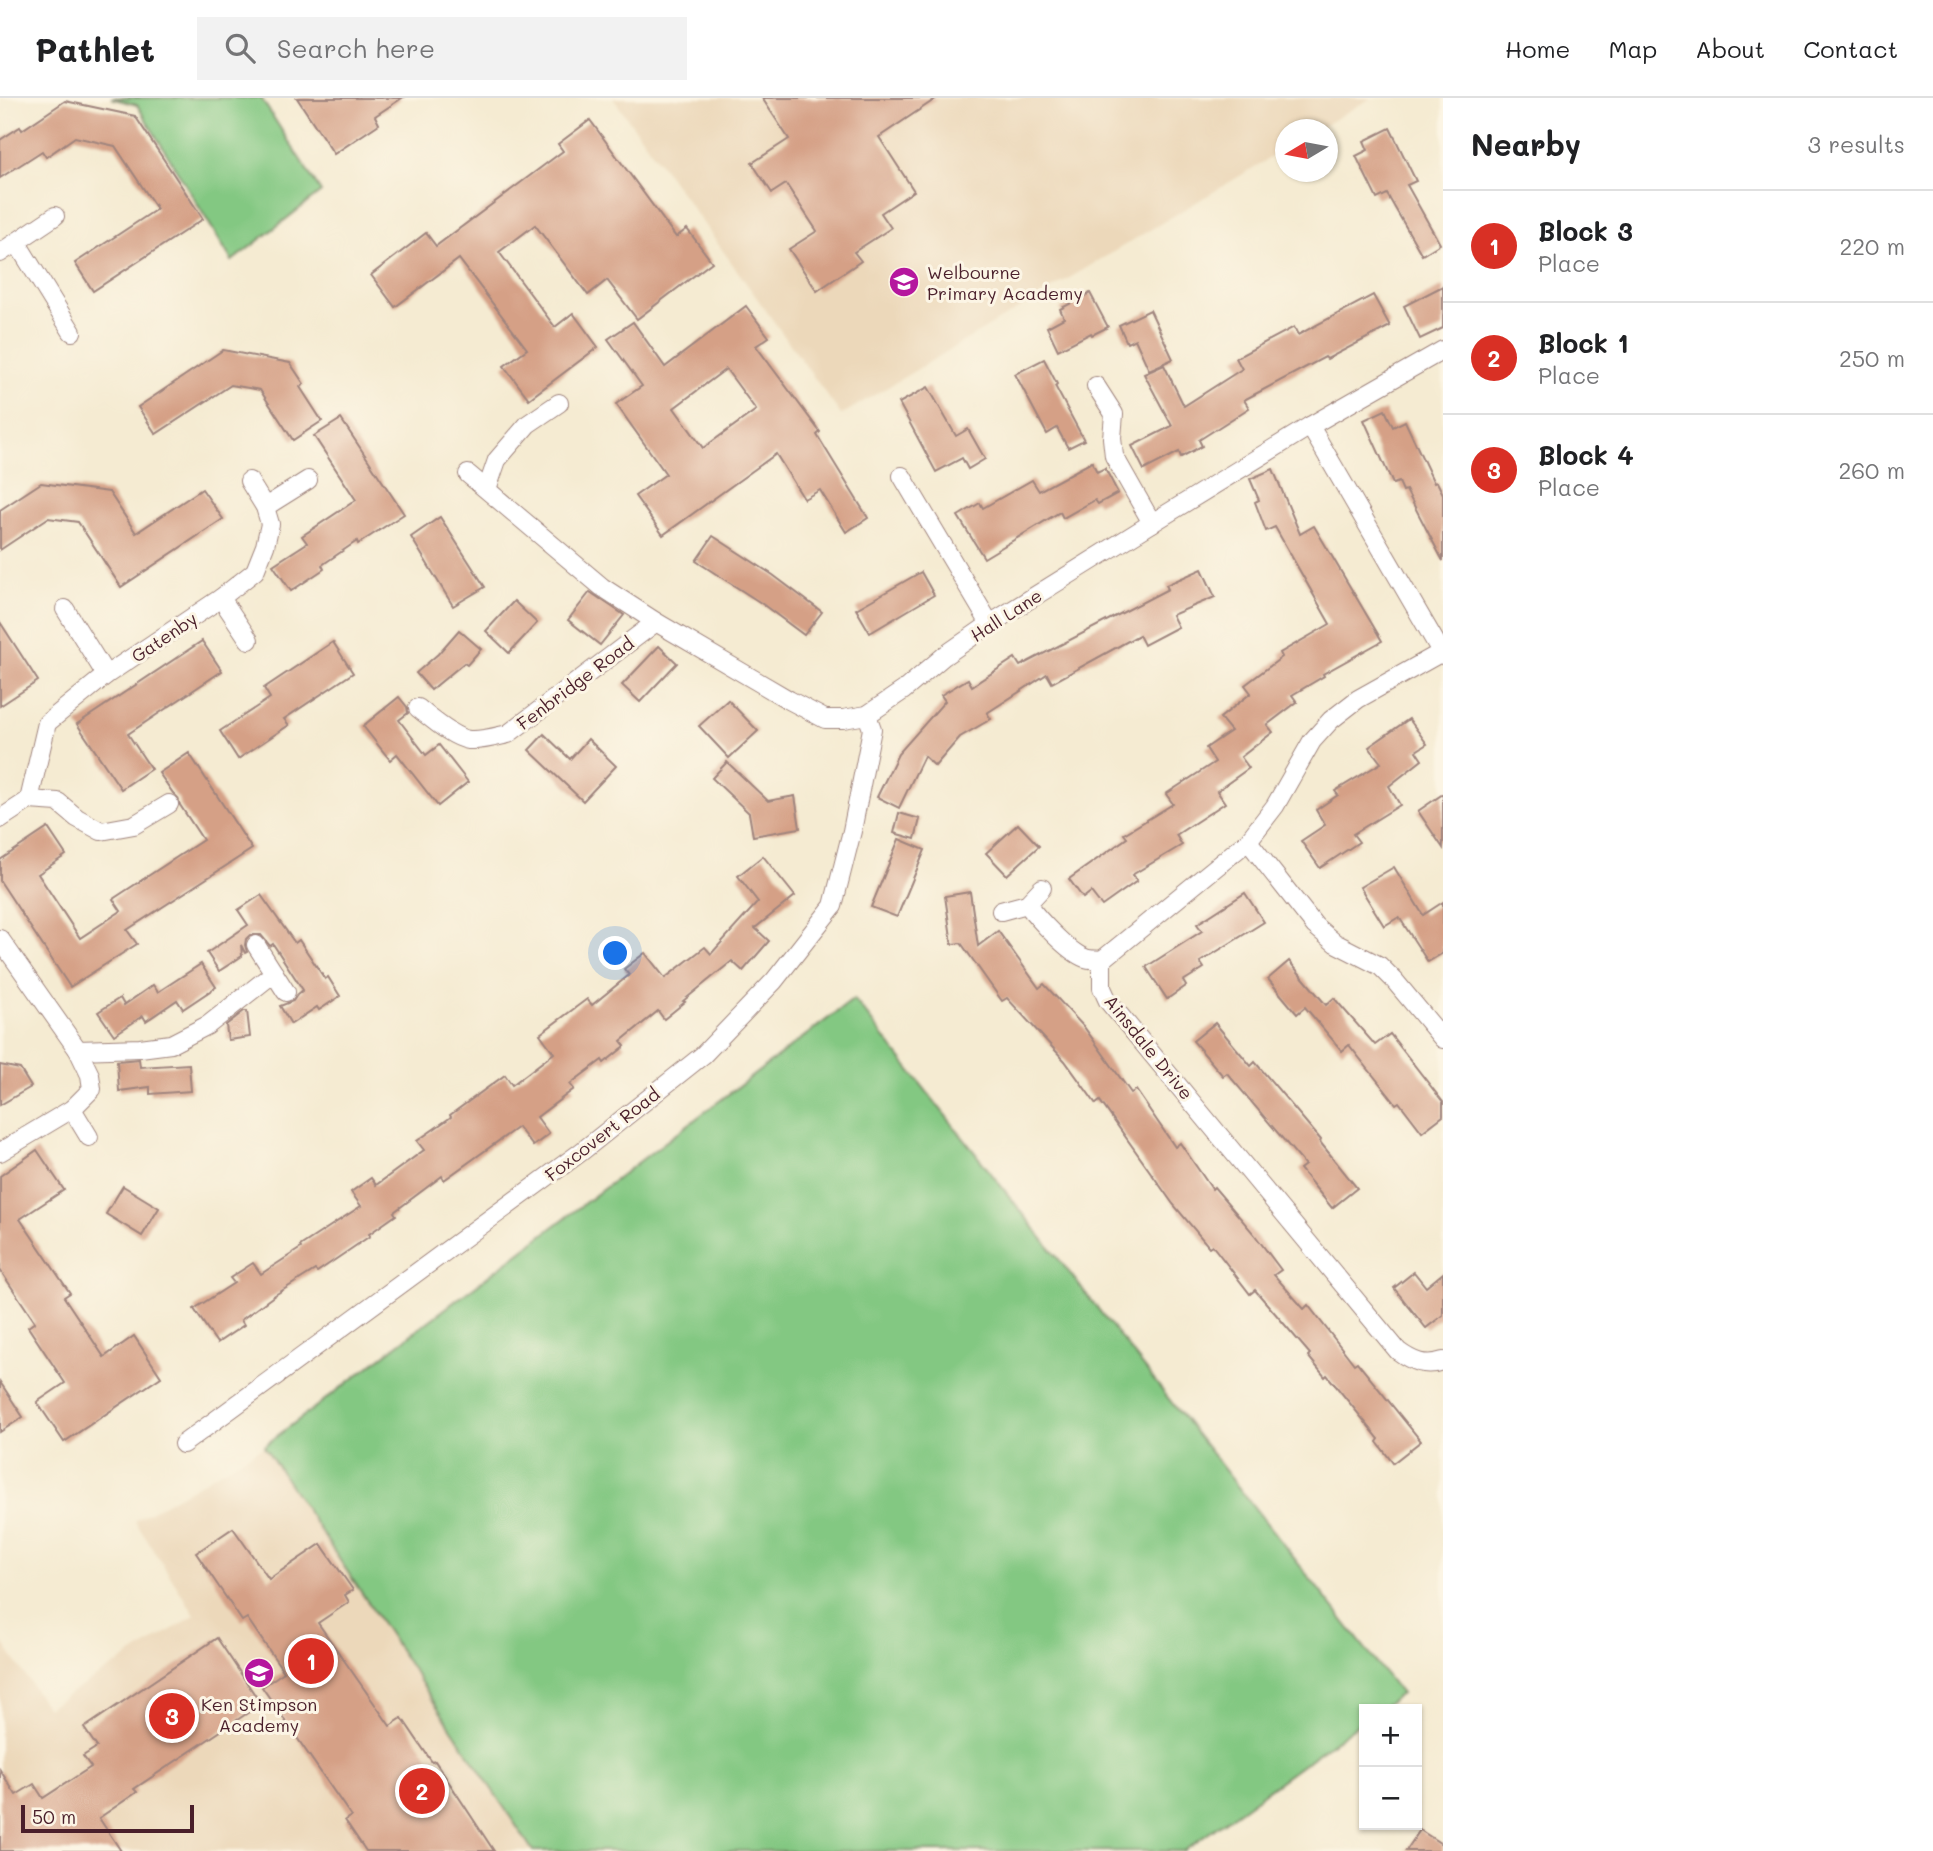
<!DOCTYPE html>
<html lang="en">
<head>
<meta charset="utf-8">
<style>
  body { margin:0; font-family:Mali,sans-serif; background:#f2f2f2; color:#202124 }
  .controls { position:absolute; right:21px; bottom:21px; display:grid; overflow:hidden; border-radius:0px; box-shadow:0 2px 5px #0004 }
  .controls button { width:63px; height:63px; display:grid; place-items:center; padding:0; border:0; border-bottom:2px solid #e0e0e0; background:#fff; color:#202124; font:35px sans-serif }
  .compass { position:absolute; left:1275px; top:21px; width:63px; height:63px; border-radius:50%; background:#fff; box-shadow:0 2px 5px #0004; rotate:260deg }
  .scale { position:absolute; left:21px; bottom:18px; width:173px; box-sizing:border-box; padding-left:7px; border:4px solid #4a1f2b; border-top:0; font-size:19px; line-height:24px; white-space:nowrap; color:#4a1f2b; -webkit-text-stroke:5px #fcf5e5; paint-order:stroke }
  .you { position:absolute; left:616px; top:856px; width:24px; height:24px; margin:-18px; border:5px solid #fff; border-radius:50%; background:#1a73e8; box-shadow:0 0 0 10px #1a73e833 }
  .badge { display:grid; place-items:center; width:46px; height:46px; border-radius:50%; background:#d93025; color:#fff; font-size:23px; font-weight:700 }
  .pin { position:absolute; translate:-50% -50%; border:4px solid #fff; box-shadow:0 2px 7px #0006 }
  .list { margin:0; padding:0; list-style:none }
  h2 { display:flex; justify-content:space-between; align-items:center; height:91px; margin:0; padding:0 28px; font-size:30px }
  h2 small { font-size:23px; font-weight:400; color:#757577 }
  .list li { display:grid; grid-template-columns:46px 1fr auto; gap:21px; align-items:center; box-sizing:border-box; height:112px; padding:0 28px; border-top:2px solid #e0e0e0 }
  .list b { display:block; font-size:26px; white-space:nowrap }
  .list p { margin:0; font-size:23px; white-space:nowrap; color:#757577 }
  .list em { font-size:23px; font-style:normal; color:#757577 }
  .icon { flex:none; width:38px; height:38px; fill:none; stroke:currentColor; stroke-width:2; stroke-linecap:round; stroke-linejoin:round }
  .map { position:relative; flex:none; width:1443px; height:1753px; overflow:hidden }
  header { display:flex; align-items:center; gap:42px; box-sizing:border-box; height:98px; padding:0 35px; background:#fff; border-bottom:2px solid #e0e0e0 }
  header strong { font-size:33px }
  nav { display:flex; gap:38px; margin-inline-start:auto; font-size:24px }
  .search { width:490px; height:63px; background:#f2f2f2; display:flex; align-items:center; gap:18px; box-sizing:border-box; padding:0 24px; border-radius:0px; color:#757577; font-size:26px }
  main { display:flex }
  aside { flex:1; background:#fff }
  .map>svg:first-child { display:block }
</style>
</head>
<body>
<header>
<strong>Pathlet</strong>
<div class="search"><svg class="icon" aria-label="search" viewBox="0 0 24 24"><circle cx="10" cy="10" r="6"/><path d="M15 15l6 6"/></svg>Search here</div>
<nav><a>Home</a><a>Map</a><a>About</a><a>Contact</a></nav>
</header>
<main>
<div class="map">
<svg width="1443" height="1753" viewBox="0 0 1443 1753">
  <rect width="100%" height="100%" fill="#fcf5e5"/>
  <filter id="ink" filterUnits="userSpaceOnUse"><feTurbulence type="fractalNoise" baseFrequency=".0143" numOctaves="2"/><feDisplacementMap in="SourceGraphic" scale="14" xChannelSelector="R" yChannelSelector="G"/><feConvolveMatrix kernelMatrix="1 2 1 2 8 2 1 2 1" color-interpolation-filters="sRGB"/></filter>
  <filter id="wash" filterUnits="userSpaceOnUse"><feTurbulence type="fractalNoise" baseFrequency=".00686" numOctaves="4" result="noise"/><feDisplacementMap in="SourceGraphic" scale="28" xChannelSelector="R" yChannelSelector="G"/><feGaussianBlur stdDeviation="1.57" result="paint"/><feColorMatrix in="noise" values="0 0 0 0 0 0 0 0 0 0 0 0 0 0 0 0 0 1.4 0 .05"/><feComposite in="paint" operator="in"/></filter>
  <g filter="url(#wash)">
    <rect width="100%" height="100%" fill="#f5ebd2"/>
    <!-- built -->
    <g fill="#ecd8ba">
      <polygon points="613,0 1371,0 1318,31 1286,32 1285,51 841,317"/>
      <polygon points="264,1348 533,1753 0,1753 0,1540 47,1610 195,1517 135,1423"/>
    </g>
    <!-- green -->
    <g fill="#83c882" stroke="#667456" stroke-width="2">
      <polygon points="111,0 261,0 321,94 232,163 137,7"/>
      <polygon points="854,901 1401,1596 1379,1611 1364,1611 1364,1622 1184,1753 533,1753 264,1348"/>
    </g>
    <g id="blocks">
      <!-- building -->
      <g fill="#d5a086" fill-rule="evenodd">
        <polygon points="297,0 402,0 375,18 379,26 334,56"/>
        <polygon points="762,0 937,0 879,39 914,93 881,115 891,130 854,154 861,163 817,193 789,151 817,133 786,86 772,95 752,65 789,41"/>
        <polygon points="65,3 135,18 203,121 93,193 75,165 157,111 115,48 75,39 46,59 42,53 0,80 0,42 20,29 22,32"/>
        <polygon points="590,22 676,139 687,131 712,164 637,221 607,182 588,197 535,127 499,154 555,229 573,215 598,249 529,301 504,268 527,251 459,161 395,209 371,177 426,135 436,148 563,53 558,46"/>
        <polygon points="1390,30 1416,83 1407,87 1440,146 1422,157 1387,96 1377,101 1356,58 1368,52 1364,43"/>
        <polygon points="1443,188 1443,230 1420,241 1404,208"/>
        <polygon points="1090,195 1108,229 1092,237 1091,235 1058,252 1047,229 1064,220 1060,211"/>
        <polygon points="1373,197 1390,228 1327,261 1325,259 1244,302 1249,310 1199,342 1202,348 1181,359 1179,354 1144,372 1132,348 1172,328 1144,276 1164,267 1184,308 1242,271 1236,260 1294,229 1298,237"/>
        <path d="M 746,208 L 769,239 L 756,248 L 820,334 L 817,337 L 868,420 L 846,434 L 820,392 L 804,401 L 776,356 L 663,437 L 635,398 L 666,376 L 616,306 L 642,288 L 608,241 L 633,224 L 665,269 ZM 726,271 L 756,312 L 703,350 L 674,310 Z"/>
        <polygon points="1150,212 1173,261 1149,272 1135,241 1127,245 1119,227"/>
        <polygon points="223,252 290,265 304,286 300,289 322,323 293,342 260,292 231,287 156,336 138,309"/>
        <polygon points="1044,261 1057,286 1055,288 1084,342 1068,350 1057,330 1047,336 1015,276"/>
        <polygon points="928,289 956,338 968,331 985,361 968,371 962,360 936,374 899,305"/>
        <polygon points="1385,312 1393,329 1405,323 1434,385 1437,384 1443,396 1443,463 1406,392 1403,393 1399,384 1393,386 1364,322"/>
        <polygon points="341,321 404,416 358,446 357,443 322,467 324,471 291,493 273,467 307,445 302,438 356,402 314,338"/>
        <polygon points="1092,364 1097,374 1105,370 1118,395 1098,406 1095,402 1063,420 1060,414 984,460 958,418 980,405 983,410 1032,382 1039,393"/>
        <polygon points="1273,371 1300,436 1314,428 1382,543 1323,576 1324,578 1292,597 1297,604 1267,627 1273,634 1241,659 1249,670 1217,693 1225,705 1176,737 1182,747 1132,777 1137,783 1102,808 1091,794 1083,800 1069,781 1127,740 1124,736 1173,706 1166,696 1215,664 1206,650 1231,633 1220,620 1251,595 1245,587 1282,559 1280,555 1330,526 1275,429 1266,433 1255,404 1259,402 1250,381"/>
        <polygon points="41,385 109,394 136,435 202,391 223,421 121,489 78,424 48,420 0,452 0,412"/>
        <polygon points="440,419 485,489 453,508 411,439"/>
        <polygon points="713,438 773,477 822,514 804,537 761,505 696,463"/>
        <polygon points="1202,471 1215,499 1172,517 1178,529 1144,547 1139,537 1052,585 1047,576 987,615 991,621 960,639 935,668 924,658 899,710 877,699 898,656 945,603 941,597 968,581 972,588 1015,560 1020,568 1168,491 1166,487"/>
        <polygon points="921,474 934,497 870,535 856,511"/>
        <polygon points="590,494 624,517 600,547 568,522"/>
        <polygon points="514,503 537,525 509,555 486,533"/>
        <polygon points="0,524 38,583 0,608"/>
        <polygon points="459,532 481,551 467,567 464,565 431,592 416,575 438,556"/>
        <polygon points="202,543 222,573 128,636 151,671 121,691 77,626"/>
        <polygon points="333,544 353,575 284,621 289,627 238,661 220,633 270,600 264,590"/>
        <polygon points="659,548 677,565 640,604 622,587"/>
        <polygon points="399,599 407,609 408,615 399,622 426,657 439,647 468,684 438,708 397,656 390,662 363,628"/>
        <polygon points="728,602 758,633 729,660 699,628"/>
        <polygon points="1409,621 1427,646 1416,653 1422,662 1389,688 1400,707 1353,736 1359,744 1320,770 1301,743 1325,727 1316,712 1338,697 1335,693 1381,665 1369,649"/>
        <polygon points="544,636 570,661 588,641 616,668 583,703 529,652"/>
        <polygon points="189,655 252,751 127,832 137,846 70,889 0,783 0,762 48,730 66,757 38,776 80,840 121,813 113,801 203,742 180,707 178,700 173,695 159,675"/>
        <polygon points="727,664 768,703 795,698 800,730 753,738 749,715 712,680"/>
        <polygon points="1443,696 1443,750 1418,713"/>
        <polygon points="899,715 920,721 915,741 894,735"/>
        <polygon points="1018,726 1039,748 1007,777 986,755"/>
        <polygon points="899,741 925,752 897,819 871,809"/>
        <polygon points="763,758 795,798 755,830 769,843 743,873 732,863 683,903 685,904 664,921 658,913 621,943 625,948 604,965 602,962 570,986 574,991 537,1019 549,1036 533,1048 518,1029 444,1082 442,1078 394,1114 396,1117 369,1136 370,1138 317,1174 315,1172 275,1197 241,1222 244,1227 217,1245 194,1211 234,1185 230,1180 253,1165 261,1176 301,1150 300,1148 361,1108 351,1094 371,1080 376,1087 424,1052 417,1043 451,1019 450,1017 505,977 512,987 554,955 540,936 587,901 592,907 629,877 624,871 645,855 665,880 705,849 711,856 758,804 738,778"/>
        <polygon points="1394,769 1423,817 1443,804 1443,855 1428,864 1399,819 1384,828 1360,789"/>
        <polygon points="970,794 978,848 998,833 1039,890 1044,886 1084,929 1131,995 1136,992 1175,1049 1180,1045 1212,1091 1214,1089 1254,1136 1281,1172 1274,1177 1304,1211 1308,1207 1354,1266 1357,1264 1421,1343 1393,1365 1377,1344 1379,1341 1327,1277 1325,1279 1308,1258 1310,1256 1255,1192 1250,1196 1212,1147 1209,1149 1173,1106 1100,1003 1096,1006 1065,963 1007,900 1002,903 961,845 952,846 945,798"/>
        <polygon points="1245,795 1264,824 1200,864 1204,870 1183,883 1186,888 1167,901 1146,869 1202,833 1197,826"/>
        <polygon points="261,797 295,845 299,842 325,881 328,879 340,898 319,912 317,909 291,926 280,908 293,903 297,897 303,892 273,846 270,848 261,837 250,837 246,841 245,847 247,854 245,855 241,847 242,858 219,873 207,855 248,827 238,812"/>
        <polygon points="1289,863 1326,907 1334,900 1375,947 1390,936 1443,1004 1443,1018 1422,1034 1399,1004 1396,1006 1349,947 1342,953 1305,909 1297,916 1268,881"/>
        <polygon points="201,866 216,889 183,911 177,902 146,923 143,918 114,937 98,914 120,900 124,907 153,887 158,894"/>
        <polygon points="244,913 247,913 250,939 228,942 226,927"/>
        <polygon points="1215,925 1251,968 1255,964 1321,1042 1320,1044 1357,1090 1332,1110 1300,1071 1305,1067 1227,975 1223,978 1193,943"/>
        <polygon points="139,961 140,969 189,966 191,993 150,996 150,989 119,993 117,963"/>
        <polygon points="0,967 20,971 31,989 0,1007"/>
        <polygon points="37,1052 64,1092 20,1121 70,1195 64,1199 104,1259 134,1238 161,1279 64,1344 37,1304 65,1285 28,1229 35,1224 0,1172 0,1078"/>
        <polygon points="123,1088 159,1110 142,1138 106,1116"/>
        <polygon points="1414,1174 1426,1189 1443,1175 1443,1217 1426,1230 1394,1190"/>
        <polygon points="0,1284 23,1319 0,1334"/>
        <polygon points="233,1430 269,1481 321,1446 353,1492 345,1497 349,1504 318,1525 390,1628 402,1620 432,1664 435,1663 494,1753 366,1753 345,1722 351,1718 262,1589 284,1574 247,1520 242,1523 196,1455"/>
        <polygon points="217,1540 261,1606 134,1691 137,1694 99,1720 121,1753 0,1753 0,1672 16,1697 34,1686 43,1700 91,1669 83,1658 97,1649 84,1630"/>
        <polygon points="1420,1732 1443,1747 1443,1753 1406,1753"/>
      </g>
    </g>
  </g>
  <g filter="url(#ink)">
    <use href="#blocks" fill-opacity="0" stroke="#a0857e" stroke-width="2"/>
    <g fill="none" stroke-linecap="round" stroke-linejoin="round">
      <!-- minor casing -->
      <g stroke="#a0857e" stroke-width="20">
        <g id="minor">
          <polyline points="17,145 72,234"/>
          <polyline points="0,155 55,118"/>
          <polyline points="1096,288 1114,316 1112,340 1114,358 1152,425"/>
          <polyline points="1310,328 1443,557"/>
          <polyline points="468,376 602,489 656,524 789,602 825,621 843,621 867,617 904,592 944,558 990,526 1152,425 1310,328 1443,252"/>
          <polyline points="902,378 990,526"/>
          <polyline points="487,391 497,362 528,326 559,305"/>
          <polyline points="265,409 308,382"/>
          <polyline points="221,500 249,542"/>
          <polyline points="65,511 106,577"/>
          <path d="M 1442,554 L 1358,601 L 1331,622 L 1312,643 L 1275,708 L 1248,743 L 1102,862 L 1102,890 L 1108,903 L 1398,1253 C 1413,1264 1425,1269 1443,1263"/>
          <path d="M 418,610 C 431,620 453,640 469,642 C 482,643 495,639 508,636 L 656,524"/>
          <polyline points="169,706 134,727 101,733 77,720 58,704 29,702 47,625 106,577 221,500 255,473 265,448 270,426 265,409 249,383"/>
          <polyline points="0,721 29,702"/>
          <polyline points="1248,743 1315,828 1335,845 1380,868 1394,882 1443,941"/>
          <path d="M 1027,806 C 1038,821 1068,854 1085,860 C 1090,862 1097,861 1102,862"/>
          <polyline points="1001,813 1027,806 1042,790"/>
          <polyline points="0,841 78,952 90,977 92,991 72,1011 0,1054"/>
          <polyline points="256,847 286,894"/>
          <polyline points="78,952 140,950 171,946 208,927 274,875"/>
          <polyline points="72,1011 89,1039"/>
          <polyline points="183,1346 581,1054 703,957 774,883 833,808 852,733 872,631 867,617"/>
        </g>
      </g>
      <!-- minor -->
      <use href="#minor" stroke="#fff" stroke-width="18"/>
    </g>
  </g>
  <!-- icons -->
  <defs>
    <g id="school-disc" transform="scale(1.575)"><circle r="9.5" fill="#b5179e" stroke="#fcf5e5"/><path d="M0-5L7-2L0 1L-7-2ZM-4 1L0 2.5L4 1V4Q0 6-4 4Z" fill="#fff"/></g>
  </defs>
  <g fill-rule="evenodd">
    <use href="#school-disc" x="904" y="184"/>
    <use href="#school-disc" x="259" y="1575"/>
  </g>
  <g text-anchor="middle" dominant-baseline="central" stroke-width="6" stroke-linejoin="round" paint-order="stroke">
    <!-- poi labels -->
    <g font-size="18" fill="#4a1f2b" stroke="#fcf5e5" text-anchor="start">
      <text x="927" y="174">Welbourne<tspan x="927" dy="21">Primary Academy</tspan></text>
      <text x="259" y="1606" text-anchor="middle">Ken Stimpson<tspan x="259" dy="21">Academy</tspan></text>
    </g>
    <!-- street labels -->
    <g font-size="18" fill="#4a1f2b" stroke="#fcf5e5">
      <text transform="translate(1006 517) rotate(-33)">Hall Lane</text>
      <text transform="translate(164 539) rotate(-34)">Gatenby</text>
      <text transform="translate(575 585) rotate(-37)">Fenbridge Road</text>
      <text transform="translate(1149 949) rotate(51)">Ainsdale Drive</text>
      <text transform="translate(602 1036) rotate(-38)">Foxcovert Road</text>
    </g>
  </g>
</svg>
<div class="controls">
<button>+</button>
<button>−</button>
</div>
<svg class="compass" viewBox="-18 -18 36 36"><path d="M0-13l5 13h-10z" fill="#e53935"/><path d="M0 13l5-13h-10z" fill="#757577"/></svg>
<div class="scale">50 m</div>
<div class="you"></div>
<div class="pin badge" style="left:311px;top:1563px">1</div>
<div class="pin badge" style="left:422px;top:1693px">2</div>
<div class="pin badge" style="left:172px;top:1618px">3</div>
</div>
<aside>
<h2>Nearby<small>3 results</small></h2>
<ul class="list">
<li><span class="badge">1</span><div><b>Block 3</b><p>Place</p></div><em>220 m</em></li>
<li><span class="badge">2</span><div><b>Block 1</b><p>Place</p></div><em>250 m</em></li>
<li><span class="badge">3</span><div><b>Block 4</b><p>Place</p></div><em>260 m</em></li>
</ul>
</aside>
</main>
</body>
</html>
